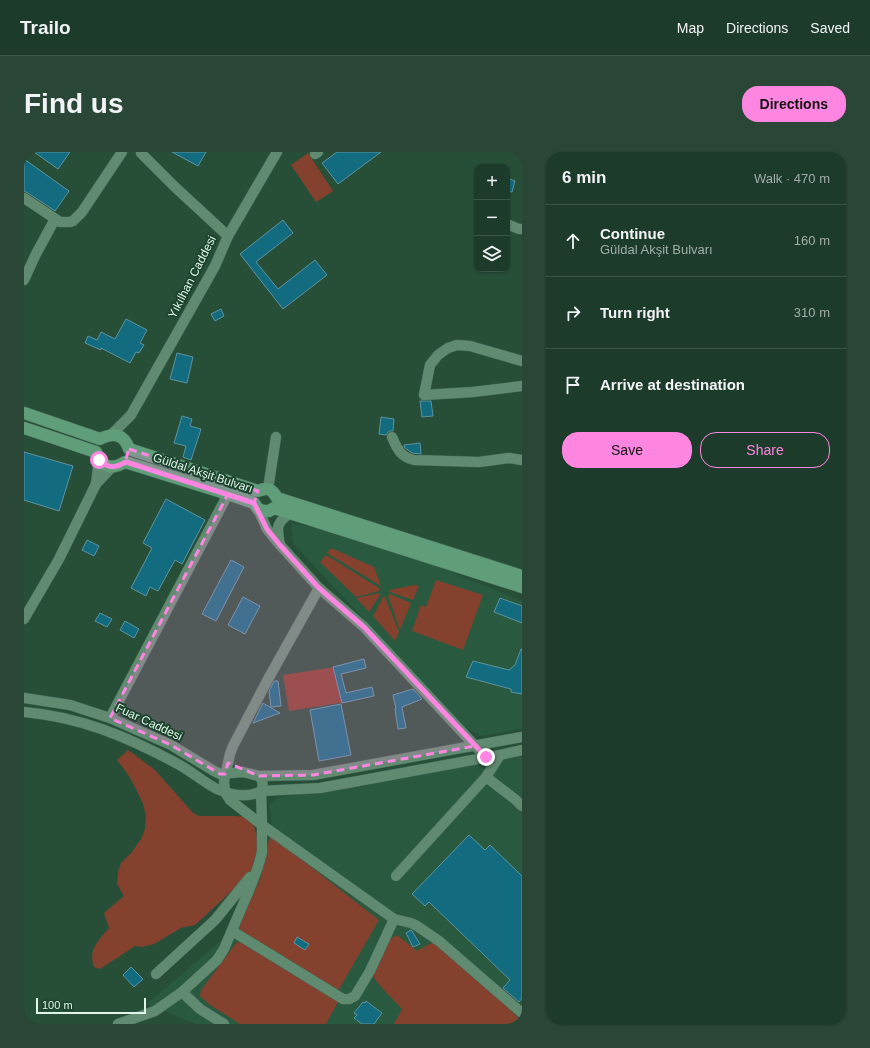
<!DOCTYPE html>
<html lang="en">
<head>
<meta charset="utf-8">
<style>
  body { margin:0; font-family:Arial,sans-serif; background:#2a4636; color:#f1f3f6 }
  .controls { position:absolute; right:12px; top:12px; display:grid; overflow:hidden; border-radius:8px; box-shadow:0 1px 3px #0004 }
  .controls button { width:36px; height:36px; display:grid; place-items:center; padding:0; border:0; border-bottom:1px solid #3b5547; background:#1d3b2a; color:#f1f3f6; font:20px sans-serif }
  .scale { position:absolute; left:12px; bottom:10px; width:110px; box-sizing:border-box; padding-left:4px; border:2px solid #dff5e7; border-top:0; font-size:11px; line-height:14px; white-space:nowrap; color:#dff5e7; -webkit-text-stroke:3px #1c442e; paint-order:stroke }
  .stop { position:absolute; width:12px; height:12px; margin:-9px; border:3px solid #fe86e0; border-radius:50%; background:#fff }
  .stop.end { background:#fe86e0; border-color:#fff; box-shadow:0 1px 4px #0008 }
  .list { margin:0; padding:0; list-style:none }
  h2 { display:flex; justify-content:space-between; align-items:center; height:52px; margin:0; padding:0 16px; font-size:17px }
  h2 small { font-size:13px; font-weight:400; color:#a0ada8 }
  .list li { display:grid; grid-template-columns:26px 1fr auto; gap:12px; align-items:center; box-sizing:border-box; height:72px; padding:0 16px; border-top:1px solid #3b5547 }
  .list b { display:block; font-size:15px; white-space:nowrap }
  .list p { margin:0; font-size:13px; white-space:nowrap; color:#a0ada8 }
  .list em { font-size:13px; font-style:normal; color:#a0ada8 }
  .actions { display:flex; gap:8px; padding:12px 16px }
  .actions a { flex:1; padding:9px 0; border:1px solid #fe86e0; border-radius:16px; text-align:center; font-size:14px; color:#fe86e0 }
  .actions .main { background:#fe86e0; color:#111 }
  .icon { flex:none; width:22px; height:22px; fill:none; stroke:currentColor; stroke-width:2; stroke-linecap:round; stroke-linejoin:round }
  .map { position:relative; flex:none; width:498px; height:872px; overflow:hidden; border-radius:16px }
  header { display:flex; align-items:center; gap:24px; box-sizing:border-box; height:56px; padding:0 20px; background:#1d3b2a; border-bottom:1px solid #3b5547 }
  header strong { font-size:19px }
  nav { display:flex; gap:22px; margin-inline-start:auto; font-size:14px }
  .intro { display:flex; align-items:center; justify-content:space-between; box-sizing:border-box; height:96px; padding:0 24px }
  h1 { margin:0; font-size:28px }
  .button { padding:10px 18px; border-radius:16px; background:#fe86e0; color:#111; font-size:14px; font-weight:700 }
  main { display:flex; gap:24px; padding:0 24px }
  aside { flex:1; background:#1d3b2a; border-radius:16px; box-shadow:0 1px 3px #0004 }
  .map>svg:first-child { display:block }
</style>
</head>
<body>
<header>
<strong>Trailo</strong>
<nav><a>Map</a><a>Directions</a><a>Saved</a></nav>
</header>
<div class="intro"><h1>Find us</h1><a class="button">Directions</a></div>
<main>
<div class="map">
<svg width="498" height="872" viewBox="0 0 498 872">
  <rect width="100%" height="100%" fill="#274f38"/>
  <!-- built -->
  <g fill="#29593e">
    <polygon points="267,371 347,387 498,449 498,577 456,584 439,574 269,391"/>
    <polygon points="498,603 498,872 172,872 123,852 198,788 249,702 247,665 245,654 252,646 483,607"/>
  </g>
  <!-- green -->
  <g fill="#84412e">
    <polygon points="284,1 309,39 292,50 267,13"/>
    <polygon points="307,396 350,415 357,434 303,401"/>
    <polygon points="302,403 355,436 355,439 332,445 296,410"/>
    <polygon points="412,428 459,443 439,498 388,479 397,453 402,455"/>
    <polygon points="390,433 395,434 389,448 366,440 366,438"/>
    <polygon points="355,441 356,443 345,460 332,446"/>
    <polygon points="366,442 387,451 376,478 364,444"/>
    <polygon points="359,445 361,445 375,480 371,489 349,464"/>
    <polygon points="317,514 322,550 265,559 259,523"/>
    <path d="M 104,598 L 131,618 L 169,661 L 175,664 L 209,664 L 224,665 L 230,674 L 234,688 L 233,700 L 231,715 L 226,721 L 196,750 L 171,773 L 157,776 L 130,792 L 118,795 L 111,794 L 76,817 L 70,815 C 64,797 74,789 85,776 L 80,761 L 100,744 L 93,732 L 94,720 L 97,711 L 108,700 L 117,687 L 121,677 L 122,664 L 119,652 L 112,637 L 105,624 L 93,608 Z"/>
    <polygon points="246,683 355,768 314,839 214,777 237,725"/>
    <polygon points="373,783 393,799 409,790 467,838 498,870 498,872 370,872 378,857 357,835 350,826 350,815 359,791"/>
    <polygon points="213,790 228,792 314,850 302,872 216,872 186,853 176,844 177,838"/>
  </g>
  <!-- building -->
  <g fill="#126b7e" stroke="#5e93a1">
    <polygon points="10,0 46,0 34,17"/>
    <polygon points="148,0 182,0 174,14"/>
    <polygon points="313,0 357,0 314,32 298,11"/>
    <polygon points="0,7 45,39 31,59 4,41 0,39"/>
    <polygon points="483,26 491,29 488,40 483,39"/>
    <polygon points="259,68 269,81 232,110 254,137 291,108 303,123 259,157 216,102"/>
    <polygon points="197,157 200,164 191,169 187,162"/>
    <polygon points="102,167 123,178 116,191 120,193 115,201 112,200 106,211 77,196 77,198 61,191 64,184 73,188 77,180 91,187"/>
    <polygon points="153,201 169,205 163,231 146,227"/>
    <polygon points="396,249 407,249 409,264 398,265"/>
    <polygon points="158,264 168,267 166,274 177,277 167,308 159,305 162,294 150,291"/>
    <polygon points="357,265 370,267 369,279 365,279 362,283 355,282"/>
    <polygon points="396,291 397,302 388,301 380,295 380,293"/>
    <polygon points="0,300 49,314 35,359 0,348"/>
    <polygon points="142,347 181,368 158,412 151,408 134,439 126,435 122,444 107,436 128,396 119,391"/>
    <polygon points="63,388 75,394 70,404 58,398"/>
    <polygon points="207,408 220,415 192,469 178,462"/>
    <polygon points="219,445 236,454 221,482 204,473"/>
    <polygon points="476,446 498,454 498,471 470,460"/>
    <polygon points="76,461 88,467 83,475 71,469"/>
    <polygon points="101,469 115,477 110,486 96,478"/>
    <polygon points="497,497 498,497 498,542 487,540 487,537 442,525 449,509 485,518 491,513"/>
    <polygon points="340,507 342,516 317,522 322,541 348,535 350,544 318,551 309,515"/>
    <polygon points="250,529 254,529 257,554 247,555 245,539"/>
    <polygon points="389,537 398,547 378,555 382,576 374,577 371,557 372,557 369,543"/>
    <polygon points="239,551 256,561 229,571"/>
    <polygon points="317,552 327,603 295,609 286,558"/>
    <polygon points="445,683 461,698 466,693 498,724 498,846 495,850 479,836 486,828 405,750 401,754 388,742"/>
    <polygon points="387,778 388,779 396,792 389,795 382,781"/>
    <polygon points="273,785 285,792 281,798 270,791"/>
    <polygon points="107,815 119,827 110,835 99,823"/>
    <polygon points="342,849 358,861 350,872 338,872 330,866 333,863 330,861 339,850 341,851"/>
  </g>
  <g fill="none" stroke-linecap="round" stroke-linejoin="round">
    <!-- minor casing -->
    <g stroke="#466a57" stroke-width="11">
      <g id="minor">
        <polyline points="117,1 151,35 204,84"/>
        <polyline points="291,2 294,0"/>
        <polyline points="0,46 36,70 46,70 49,69 58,60 98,0"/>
        <polyline points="483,72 495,77 498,77"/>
        <polyline points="0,128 12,102 31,67"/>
        <polyline points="498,209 446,194 433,193 424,196 414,203 406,213 400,243 449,240 498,234"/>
        <polyline points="88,282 107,263 191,114 204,84 253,0"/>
        <path d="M 368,285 C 373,297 377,305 390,308 L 455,310 L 485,306 L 498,308"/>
        <polyline points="72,332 75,307"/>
        <polyline points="244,337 252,285"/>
        <polyline points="234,357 243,377 256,393 295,436 340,475 454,597"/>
        <path d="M 256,393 C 253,376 251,372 266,361"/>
        <polyline points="295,436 243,529 209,594 206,602 200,629 201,640 206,648 238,673 370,767 387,771 393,774 415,789 498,861"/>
        <polyline points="0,467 35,407 72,332 88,315"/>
        <polyline points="0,546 46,553 86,566 147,593 190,619 196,622 219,620 235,624 289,623 498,585"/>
        <path d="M 0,560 C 56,565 102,584 152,611 C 166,618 179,630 193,637 C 207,643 223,647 237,639 L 296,636 L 476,603 L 498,598"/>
        <polyline points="86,566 204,342"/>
        <polyline points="462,625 492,648 498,654"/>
        <polyline points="372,724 462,625 476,603"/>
        <polyline points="208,779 319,847 325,847 331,844 346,819 370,767"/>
        <polyline points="132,822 191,768 226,725"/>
        <polyline points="158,840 176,857 200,872"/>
        <path d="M 94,872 L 131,859 L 158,840 L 193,808 L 200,797 L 226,736 L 234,715 L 238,700 L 238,673 L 237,639 C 240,633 239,629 235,624"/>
      </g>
    </g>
    <!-- major casing -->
    <g stroke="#466a57" stroke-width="13">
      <g id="major">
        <path d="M 0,261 L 76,287 C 90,280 100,282 105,297 L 234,339 C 244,335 248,337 253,346 L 498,424"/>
        <path d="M 0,276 L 72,300 C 78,316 88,318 101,310 L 204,342 L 230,351 L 234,357 L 240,359 L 245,359 L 250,356 L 498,435"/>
      </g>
    </g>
    <!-- minor -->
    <use href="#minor" stroke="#618b71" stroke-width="10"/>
    <!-- major -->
    <use href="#major" stroke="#609d79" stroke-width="12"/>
  </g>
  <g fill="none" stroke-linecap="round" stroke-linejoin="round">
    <!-- route -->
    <path stroke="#fe86e0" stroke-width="5" d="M 75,308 C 85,316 89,317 102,310 L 230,351 L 243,377 L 256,393 L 295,436 L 340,475 L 462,605"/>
  </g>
  <!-- marked area -->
  <path fill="#fe86e0" fill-opacity="0.2" stroke="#fe86e0" stroke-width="3" stroke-dasharray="8 5" stroke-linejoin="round" d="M 105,297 L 234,339 L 230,351 L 243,377 L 256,393 L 295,436 L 340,475 L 451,594 L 289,623 L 235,624 L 204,611 L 201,622 L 196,622 L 147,593 L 86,566 L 204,342 L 101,310 Z"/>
  <g text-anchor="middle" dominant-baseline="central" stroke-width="4" stroke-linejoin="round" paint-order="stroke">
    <!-- street labels -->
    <g font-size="12" fill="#dff5e7" stroke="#1c442e">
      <text transform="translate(168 125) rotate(-63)">Yıkılhan Caddesi</text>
      <text transform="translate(179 321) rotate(18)">Güldal Akşit Bulvarı</text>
      <text transform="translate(125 570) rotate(25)">Fuar Caddesi</text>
    </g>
  </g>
</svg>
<div class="controls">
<button>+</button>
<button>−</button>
<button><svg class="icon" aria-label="layers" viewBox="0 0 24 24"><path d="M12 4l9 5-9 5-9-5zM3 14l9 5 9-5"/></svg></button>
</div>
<div class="scale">100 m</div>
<div class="stop" style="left:75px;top:308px"></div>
<div class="stop end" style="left:462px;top:605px"></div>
</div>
<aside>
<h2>6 min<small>Walk · 470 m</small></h2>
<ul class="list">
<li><svg class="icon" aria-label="ahead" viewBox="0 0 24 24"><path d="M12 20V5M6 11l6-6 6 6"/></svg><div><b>Continue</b><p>Güldal Akşit Bulvarı</p></div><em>160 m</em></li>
<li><svg class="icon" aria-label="right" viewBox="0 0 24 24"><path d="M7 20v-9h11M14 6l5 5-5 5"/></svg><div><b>Turn right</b></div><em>310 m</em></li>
<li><svg class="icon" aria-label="arrive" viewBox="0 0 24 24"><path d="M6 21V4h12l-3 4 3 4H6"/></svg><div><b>Arrive at destination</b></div></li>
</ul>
<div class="actions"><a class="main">Save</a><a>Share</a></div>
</aside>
</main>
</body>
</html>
